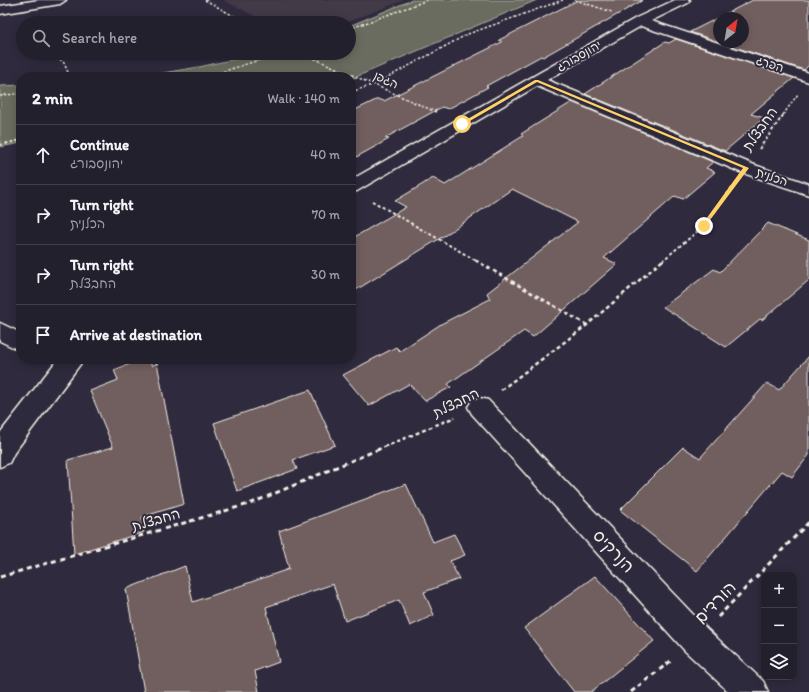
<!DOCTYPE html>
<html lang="en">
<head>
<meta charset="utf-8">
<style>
  body { margin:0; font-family:Itim,"Playpen Sans Hebrew",sans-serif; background:#2b2836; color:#f1f3f6 }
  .controls { position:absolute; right:12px; bottom:12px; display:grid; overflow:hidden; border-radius:8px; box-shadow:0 2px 10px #0003 }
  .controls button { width:36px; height:36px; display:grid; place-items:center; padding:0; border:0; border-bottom:1px solid #403e4a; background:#23202e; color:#f1f3f6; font:20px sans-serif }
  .compass { position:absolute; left:713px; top:12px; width:36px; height:36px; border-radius:50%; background:#23202e; box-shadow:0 2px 10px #0003; rotate:31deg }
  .stop { position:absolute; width:12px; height:12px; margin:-9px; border:3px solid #ffd166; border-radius:50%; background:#fff }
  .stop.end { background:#ffd166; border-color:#fff; box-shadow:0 1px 4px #0008 }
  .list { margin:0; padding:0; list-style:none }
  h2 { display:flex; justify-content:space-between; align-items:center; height:52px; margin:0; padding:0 16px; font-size:17px }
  h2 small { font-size:13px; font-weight:400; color:#a3a3aa }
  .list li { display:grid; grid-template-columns:26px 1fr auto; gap:12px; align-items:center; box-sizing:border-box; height:60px; padding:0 16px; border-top:1px solid #403e4a }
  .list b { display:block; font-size:15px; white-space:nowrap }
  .list p { margin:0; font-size:13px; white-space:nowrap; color:#a3a3aa }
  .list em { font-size:13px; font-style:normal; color:#a3a3aa }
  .icon { flex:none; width:22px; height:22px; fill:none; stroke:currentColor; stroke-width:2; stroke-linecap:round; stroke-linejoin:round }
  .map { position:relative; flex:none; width:809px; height:692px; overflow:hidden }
  .search { position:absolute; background:#23202e; box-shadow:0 2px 10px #0003; left:16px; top:16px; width:340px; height:44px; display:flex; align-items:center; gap:10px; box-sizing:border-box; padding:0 14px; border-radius:22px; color:#a3a3aa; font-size:15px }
  .panel { position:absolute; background:#23202e; box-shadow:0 2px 10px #0003; left:16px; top:72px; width:340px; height:292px; border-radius:16px }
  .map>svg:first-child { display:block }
</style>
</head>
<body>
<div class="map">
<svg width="809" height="692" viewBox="0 0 809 692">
  <rect width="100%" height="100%" fill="#2f2a3d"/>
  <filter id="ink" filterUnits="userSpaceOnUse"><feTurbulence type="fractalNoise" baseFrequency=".025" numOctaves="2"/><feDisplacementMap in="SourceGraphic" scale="8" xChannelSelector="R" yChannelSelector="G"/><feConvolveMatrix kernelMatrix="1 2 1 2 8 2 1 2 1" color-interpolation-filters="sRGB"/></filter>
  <g filter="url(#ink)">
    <!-- built -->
    <polygon fill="#433a47" points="223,0 404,0 345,23 269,23"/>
    <!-- green -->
    <g fill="#6a6c5e" stroke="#afaea3">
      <polygon points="412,0 537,0 351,79 351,77 138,77 199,67 262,53 349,53 349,26"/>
      <polygon points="21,85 21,143 0,147 0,86"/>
    </g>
    <!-- building -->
    <g fill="#715e5e" stroke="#f4f1e8">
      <polygon points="578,0 643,0 543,57 541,56 486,86 488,87 448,109 442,107 385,138 389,139 351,160 351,112 378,99 384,101 502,42 499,40"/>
      <polygon points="753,0 809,0 809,65 804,70 720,42 743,42 743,18 719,18 719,42 690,32"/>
      <polygon points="676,39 794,78 751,114 764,118 725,151 585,94 665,42 669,43"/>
      <polygon points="572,102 713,162 706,168 715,172 683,199 675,196 604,258 617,264 533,337 524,331 448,384 451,387 425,401 409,384 369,406 343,375 396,347 400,351 441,324 490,299 487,293 578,222 512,189 447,234 351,293 351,239 406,207 395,201 433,178 445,185 523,136 521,134"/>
      <polygon points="768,223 809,240 809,280 762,320 760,319 726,347 663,307 714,269 720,272"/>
      <polygon points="809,356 809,455 792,477 782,471 697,571 620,510 683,447 700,458 767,383 779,390"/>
      <polygon points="143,359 148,359 152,366 157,363 184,504 142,517 144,532 74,554 68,460 113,447 90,391 118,380 114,370"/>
      <polygon points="310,390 335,445 293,460 297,469 237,491 214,423"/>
      <polygon points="406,484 433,542 454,534 465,555 450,561 459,579 424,592 434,615 410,626 399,600 345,621 333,584 266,607 279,662 255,671 259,692 144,692 126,589 185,566 193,602 289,569 279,531"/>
      <polygon points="595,576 654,641 591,692 574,692 524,628"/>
    </g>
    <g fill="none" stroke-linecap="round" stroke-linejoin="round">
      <!-- minor casing -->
      <g stroke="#f4f1e8" stroke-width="3">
        <g id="minor">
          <polygon points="39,0 66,0 60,4 0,14 0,6"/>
          <polygon points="675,0 690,0 688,3 651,21 809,73 809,82 641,26 547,80 752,164 809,184 809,195 740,172 537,86 357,191 351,192 351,180 636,18"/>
          <polygon points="0,323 21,333 21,351 0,341"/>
          <polygon points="58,359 84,359 14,453 9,463 0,467 0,433"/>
          <polygon points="480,398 488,400 707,629 763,681 768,692 729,692 685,651 472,414 468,407 472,400"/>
        </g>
      </g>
      <!-- path-far3 -->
      <g stroke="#f4f1e8" stroke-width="1.5" stroke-dasharray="2.5 2" stroke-linecap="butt">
        <polyline points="205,0 246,23"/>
        <polyline points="575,0 612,12"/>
        <polyline points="349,29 428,0"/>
        <polyline points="53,53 64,63 70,77"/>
        <polyline points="302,53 436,112"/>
        <polyline points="206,77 281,53"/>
        <polyline points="351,92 375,84 468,34 563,0"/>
        <polyline points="0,96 21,93"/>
        <polyline points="783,115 798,94"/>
      </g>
      <!-- path-far2 -->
      <g stroke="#f4f1e8" stroke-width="2" stroke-dasharray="3 2.5" stroke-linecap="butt">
        <polyline points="0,145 21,140"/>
        <polyline points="759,149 784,114"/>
        <polyline points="372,201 477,261"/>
        <polyline points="662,261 704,226 733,186"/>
      </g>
      <!-- path-far1 -->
      <g stroke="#f4f1e8" stroke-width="2.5" stroke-dasharray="4 3" stroke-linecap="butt">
        <polyline points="475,260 587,325"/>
        <polyline points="501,390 587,325 663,260"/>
        <polyline points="377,450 455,417"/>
      </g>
      <!-- path -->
      <g stroke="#f4f1e8" stroke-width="3" stroke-dasharray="5 4" stroke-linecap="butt">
        <polyline points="0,577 252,503 379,449"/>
        <polyline points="718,617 809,522"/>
        <polyline points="631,692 672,660"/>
      </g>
      <!-- minor -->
      <use href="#minor" fill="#2f2a3d" fill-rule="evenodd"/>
    </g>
  </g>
  <!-- route -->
  <polygon fill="#ffd166" points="535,80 538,80 749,168 704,228 701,226 743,168 537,82 463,125 459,124"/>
  <g text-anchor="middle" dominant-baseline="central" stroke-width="4" stroke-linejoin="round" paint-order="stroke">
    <!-- far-street labels -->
    <g font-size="12" fill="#f4f1e8" stroke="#2f2a3d">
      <text transform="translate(579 56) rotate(-30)">יהונסבורג</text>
      <text transform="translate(770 64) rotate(18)">הפרג</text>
      <text transform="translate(386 80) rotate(24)">הגפן</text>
      <text transform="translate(772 177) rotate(19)">הכלנית</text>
    </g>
    <!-- street labels -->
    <g font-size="14" fill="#f4f1e8" stroke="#2f2a3d">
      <text transform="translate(760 129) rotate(-55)">החבצלת</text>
      <text transform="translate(456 403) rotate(-26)">החבצלת</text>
      <text transform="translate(156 520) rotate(-16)">החבצלת</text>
    </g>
    <!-- near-street labels -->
    <g font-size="17" fill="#f4f1e8" stroke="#2f2a3d">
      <text transform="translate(614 551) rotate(47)">הנרקיס</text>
      <text transform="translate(715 602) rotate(-46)">הורדים</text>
    </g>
  </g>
</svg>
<div class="controls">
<button>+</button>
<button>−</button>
<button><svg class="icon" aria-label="layers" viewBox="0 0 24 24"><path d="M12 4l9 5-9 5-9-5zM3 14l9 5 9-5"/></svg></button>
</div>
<svg class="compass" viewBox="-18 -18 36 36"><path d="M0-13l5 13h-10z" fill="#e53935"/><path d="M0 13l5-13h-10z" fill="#a3a3aa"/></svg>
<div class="stop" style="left:462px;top:124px"></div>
<div class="stop end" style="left:704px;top:226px"></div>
<div class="search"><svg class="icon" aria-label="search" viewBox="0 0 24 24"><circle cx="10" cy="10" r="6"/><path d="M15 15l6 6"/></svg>Search here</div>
<section class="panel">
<h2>2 min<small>Walk · 140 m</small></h2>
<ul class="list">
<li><svg class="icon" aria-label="ahead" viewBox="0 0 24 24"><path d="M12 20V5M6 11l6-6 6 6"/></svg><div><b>Continue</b><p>יהונסבורג</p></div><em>40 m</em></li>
<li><svg class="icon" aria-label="right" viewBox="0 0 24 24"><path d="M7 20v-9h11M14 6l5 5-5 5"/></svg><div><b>Turn right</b><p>הכלנית</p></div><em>70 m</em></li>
<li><svg class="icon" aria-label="right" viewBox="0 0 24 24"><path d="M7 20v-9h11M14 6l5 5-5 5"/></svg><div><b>Turn right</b><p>החבצלת</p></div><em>30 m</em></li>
<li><svg class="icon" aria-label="arrive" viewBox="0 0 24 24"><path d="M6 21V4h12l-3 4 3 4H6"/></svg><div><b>Arrive at destination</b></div></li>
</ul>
</section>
</div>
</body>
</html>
